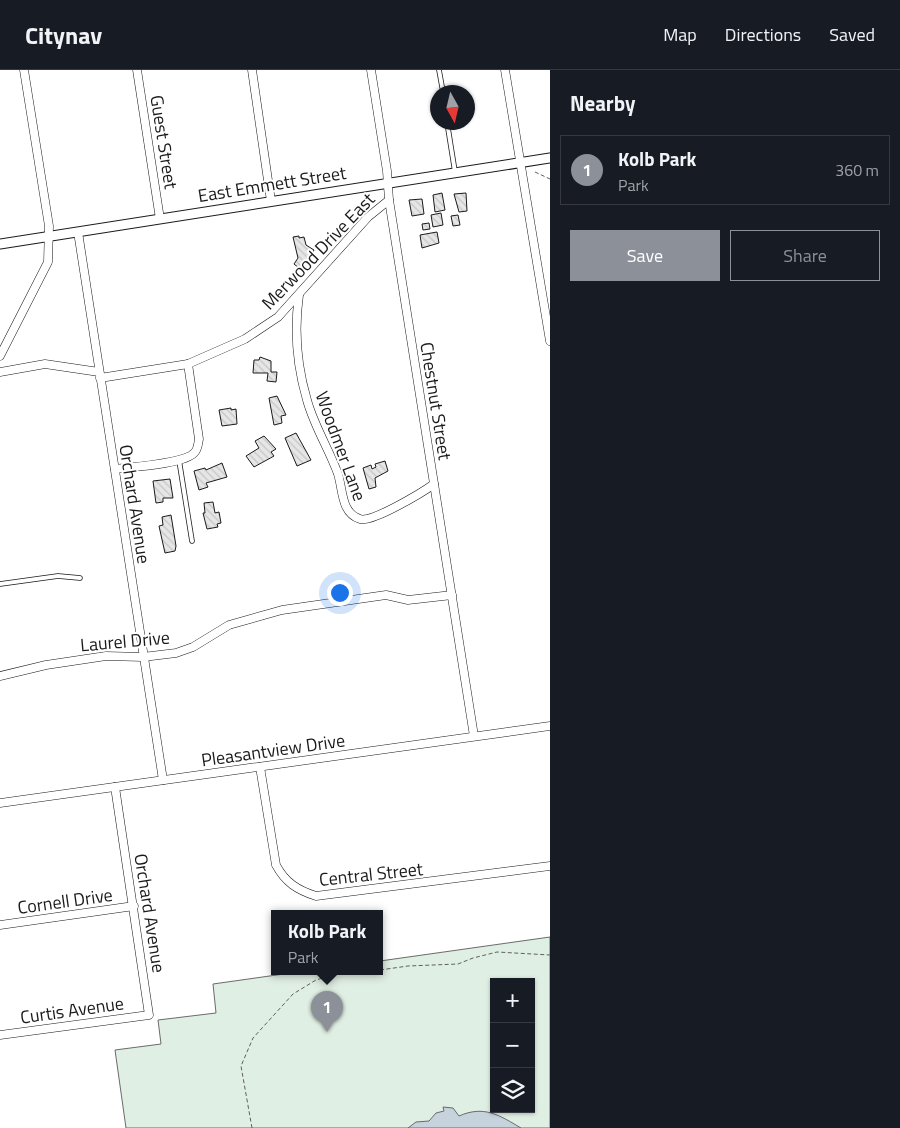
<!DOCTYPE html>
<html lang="en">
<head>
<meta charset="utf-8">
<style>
  body { margin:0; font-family:"Titillium Web",sans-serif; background:#20242c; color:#f1f3f6 }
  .controls { position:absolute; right:15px; bottom:15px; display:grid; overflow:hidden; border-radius:0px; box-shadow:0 1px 4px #0004 }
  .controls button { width:45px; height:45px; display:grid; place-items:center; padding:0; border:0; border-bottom:1px solid #363941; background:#171b24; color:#f1f3f6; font:25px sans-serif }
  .compass { position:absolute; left:430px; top:15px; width:45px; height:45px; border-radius:50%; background:#171b24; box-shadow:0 1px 4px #0004; rotate:172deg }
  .you { position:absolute; left:339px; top:522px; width:18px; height:18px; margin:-12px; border:4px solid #fff; border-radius:50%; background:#1a73e8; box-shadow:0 0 0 8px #1a73e833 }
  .badge { display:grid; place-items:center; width:32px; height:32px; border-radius:50%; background:#8c9099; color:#fff; font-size:16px; font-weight:700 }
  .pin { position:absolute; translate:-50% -41px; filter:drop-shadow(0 1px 2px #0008) }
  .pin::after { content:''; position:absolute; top:26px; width:18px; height:15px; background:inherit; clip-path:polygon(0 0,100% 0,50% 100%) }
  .popup { position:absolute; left:271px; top:840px; width:112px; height:65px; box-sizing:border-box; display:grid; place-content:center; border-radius:0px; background:#171b24; filter:drop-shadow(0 1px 4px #0005); font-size:16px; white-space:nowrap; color:#9ea1a6 }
  .popup b { font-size:19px; color:#f1f3f6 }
  .popup::after { content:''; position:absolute; left:50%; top:100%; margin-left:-10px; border:10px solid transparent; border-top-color:#171b24 }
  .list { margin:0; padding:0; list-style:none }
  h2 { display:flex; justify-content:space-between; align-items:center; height:65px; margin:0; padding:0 20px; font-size:21px }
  h2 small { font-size:16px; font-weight:400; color:#9ea1a6 }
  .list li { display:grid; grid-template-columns:32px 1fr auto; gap:15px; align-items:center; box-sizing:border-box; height:70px; margin:0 10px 10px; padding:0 10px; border:1px solid #363941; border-radius:0px }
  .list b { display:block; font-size:19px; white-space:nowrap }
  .list p { margin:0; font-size:16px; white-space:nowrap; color:#9ea1a6 }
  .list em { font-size:16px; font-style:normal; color:#9ea1a6 }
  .actions { display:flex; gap:10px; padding:15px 20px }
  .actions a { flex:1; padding:11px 0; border:1px solid #8c9099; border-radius:0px; text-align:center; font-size:18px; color:#8c9099 }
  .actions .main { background:#8c9099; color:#fff }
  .icon { flex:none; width:28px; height:28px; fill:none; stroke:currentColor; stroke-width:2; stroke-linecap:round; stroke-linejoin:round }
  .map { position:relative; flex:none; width:550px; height:1058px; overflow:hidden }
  header { display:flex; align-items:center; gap:30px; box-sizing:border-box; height:70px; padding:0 25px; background:#171b24; border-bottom:1px solid #363941 }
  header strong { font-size:24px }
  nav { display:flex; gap:28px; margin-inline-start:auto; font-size:18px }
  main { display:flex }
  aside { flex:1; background:#171b24 }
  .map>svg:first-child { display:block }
</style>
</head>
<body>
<header>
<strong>Citynav</strong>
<nav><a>Map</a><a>Directions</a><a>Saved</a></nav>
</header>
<main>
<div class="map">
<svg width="550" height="1058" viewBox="0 0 550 1058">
  <defs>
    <pattern id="building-back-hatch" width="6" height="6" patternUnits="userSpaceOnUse" patternTransform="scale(1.25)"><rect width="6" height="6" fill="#e6e6e6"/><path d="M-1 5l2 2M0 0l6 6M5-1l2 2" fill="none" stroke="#c5c5c5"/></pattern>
  </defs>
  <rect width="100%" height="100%" fill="#fff"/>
  <!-- green -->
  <path fill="#e0efe3" stroke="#6a6a6a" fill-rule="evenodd" d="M 550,867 L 550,1058 L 126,1058 L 115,980 L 161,974 L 158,950 L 216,943 L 213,914 L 305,901 L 380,901 L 380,891 ZM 494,912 L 531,912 L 531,1039 L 494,1039 Z"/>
  <!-- water -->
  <path fill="#c6d2dc" stroke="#6a6a6a" d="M 443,1037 L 453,1038 L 459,1046 C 484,1035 499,1045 521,1058 L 408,1058 L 416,1052 L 429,1051 L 436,1043 L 444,1041 Z"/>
  <!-- building -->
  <g fill="url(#building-back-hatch)" stroke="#1a1a1a">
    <polygon points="442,123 445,140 435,142 433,125"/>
    <polygon points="466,123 467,141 459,142 454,124"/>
    <polygon points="422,129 424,144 412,146 409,130"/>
    <polygon points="441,143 443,155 433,157 431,145"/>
    <polygon points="458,145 460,155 453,156 451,146"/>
    <polygon points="429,153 430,159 423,160 422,154"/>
    <polygon points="437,162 439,173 422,178 420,165"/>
    <polygon points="299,166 299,168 304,167 306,175 314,180 307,191 303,191 299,198 294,194 298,188 293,167"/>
    <polygon points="260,287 271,291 271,302 277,302 276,312 267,311 268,303 253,303 254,290 259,290"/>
    <polygon points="277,326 286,345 281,346 282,353 274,355 269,328"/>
    <polygon points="231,338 231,340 236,339 237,354 222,356 219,340"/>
    <polygon points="296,363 311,390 297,396 285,368"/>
    <polygon points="264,366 276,379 271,382 274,386 254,397 246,386 259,378 255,371"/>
    <polygon points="385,391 388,401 375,408 376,417 369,419 363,398 371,395 372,399 376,397 375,394"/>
    <polygon points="222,393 227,407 206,413 208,417 199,420 194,401 205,398 206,400"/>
    <polygon points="170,409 173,428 163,428 163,432 156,433 153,411"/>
    <polygon points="213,432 215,443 219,442 221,453 217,454 218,457 207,459 203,443 205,443 204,433"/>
    <polygon points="171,445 176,476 175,481 165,483 159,456 163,455 162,447"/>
  </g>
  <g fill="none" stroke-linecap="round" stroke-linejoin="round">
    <!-- service casing -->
    <g stroke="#1a1a1a" stroke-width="5.5">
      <g id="service">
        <polyline points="439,0 443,22"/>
        <polyline points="447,52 455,102"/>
        <polyline points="179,390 192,471"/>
        <polyline points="0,514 58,506 80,508"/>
      </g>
    </g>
    <!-- minor casing -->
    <g stroke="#1a1a1a" stroke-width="9">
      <g id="minor">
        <polyline points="137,0 160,149"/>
        <polyline points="252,0 271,131"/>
        <polyline points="371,0 387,101 389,130 474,666"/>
        <polyline points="505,0 550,271"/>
        <polyline points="78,162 163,710"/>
        <path d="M 299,225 C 294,260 297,296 307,330 C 314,356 329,379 338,404 C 343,420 341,443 360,449 C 372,453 423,422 434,414"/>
        <polyline points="0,286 48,192 49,156 24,0"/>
        <polyline points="0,302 45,294 99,302"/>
        <polyline points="100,308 188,294 245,269 278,247 368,147 389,130"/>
        <path d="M 115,399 C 131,397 184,394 194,383 C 198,380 198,374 199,369 L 188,294"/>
        <polyline points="0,606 46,595 106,586 143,587 176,583 193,577 229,555 282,540 386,525 408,530 452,525"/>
        <path d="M 260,697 L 276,795 C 285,812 297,820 316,826 L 550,796"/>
        <polyline points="0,733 550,656"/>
        <polyline points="0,855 134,836"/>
        <polyline points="0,965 149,945 115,717"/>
      </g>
    </g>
    <!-- tertiary casing -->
    <g stroke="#1a1a1a" stroke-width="11">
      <polyline id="tertiary" points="0,174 550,88"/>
    </g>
    <!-- path -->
    <g stroke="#5f5f5f" stroke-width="1" stroke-dasharray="4 2.5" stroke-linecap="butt">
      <polyline points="535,102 550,109"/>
      <polyline points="380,900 408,896 458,894 473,888 497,882 550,885"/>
      <polyline points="252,1058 241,996 253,968 293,924 316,910 339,903 362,901"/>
    </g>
    <!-- service -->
    <use href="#service" stroke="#fff" stroke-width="4"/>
    <!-- minor -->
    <use href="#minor" stroke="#fff" stroke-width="8"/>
    <!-- tertiary -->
    <use href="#tertiary" stroke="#fff" stroke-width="9"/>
  </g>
  <g text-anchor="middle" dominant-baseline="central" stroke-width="4" stroke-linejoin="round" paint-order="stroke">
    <!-- street labels -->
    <g font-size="18" fill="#1a1a1a" stroke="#fff">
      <text transform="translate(164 72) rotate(81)">Guest Street</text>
      <text transform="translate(272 114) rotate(-9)">East Emmett Street</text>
      <text transform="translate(318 181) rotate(-46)">Merwood Drive East</text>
      <text transform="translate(436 331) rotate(81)">Chestnut Street</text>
      <text transform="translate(341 376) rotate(70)">Woodmer Lane</text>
      <text transform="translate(135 434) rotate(81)">Orchard Avenue</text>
      <text transform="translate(125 571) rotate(-5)">Laurel Drive</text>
      <text transform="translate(273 680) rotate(-8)">Pleasantview Drive</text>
      <text transform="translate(371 804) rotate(-6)">Central Street</text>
      <text transform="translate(65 831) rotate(-8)">Cornell Drive</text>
      <text transform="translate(150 843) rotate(81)">Orchard Avenue</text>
      <text transform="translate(72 940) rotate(-8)">Curtis Avenue</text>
    </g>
  </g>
</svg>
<div class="controls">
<button>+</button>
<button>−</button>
<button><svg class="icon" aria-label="layers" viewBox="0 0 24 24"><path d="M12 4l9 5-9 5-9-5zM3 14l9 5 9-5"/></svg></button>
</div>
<svg class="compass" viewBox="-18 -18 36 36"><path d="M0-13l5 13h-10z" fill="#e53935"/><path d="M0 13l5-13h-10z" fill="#9ea1a6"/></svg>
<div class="you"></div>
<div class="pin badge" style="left:327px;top:962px">1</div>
<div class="popup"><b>Kolb Park</b>Park</div>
</div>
<aside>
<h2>Nearby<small></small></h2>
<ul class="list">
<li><span class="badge">1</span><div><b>Kolb Park</b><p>Park</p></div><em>360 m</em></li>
</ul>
<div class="actions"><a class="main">Save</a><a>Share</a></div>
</aside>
</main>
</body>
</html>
